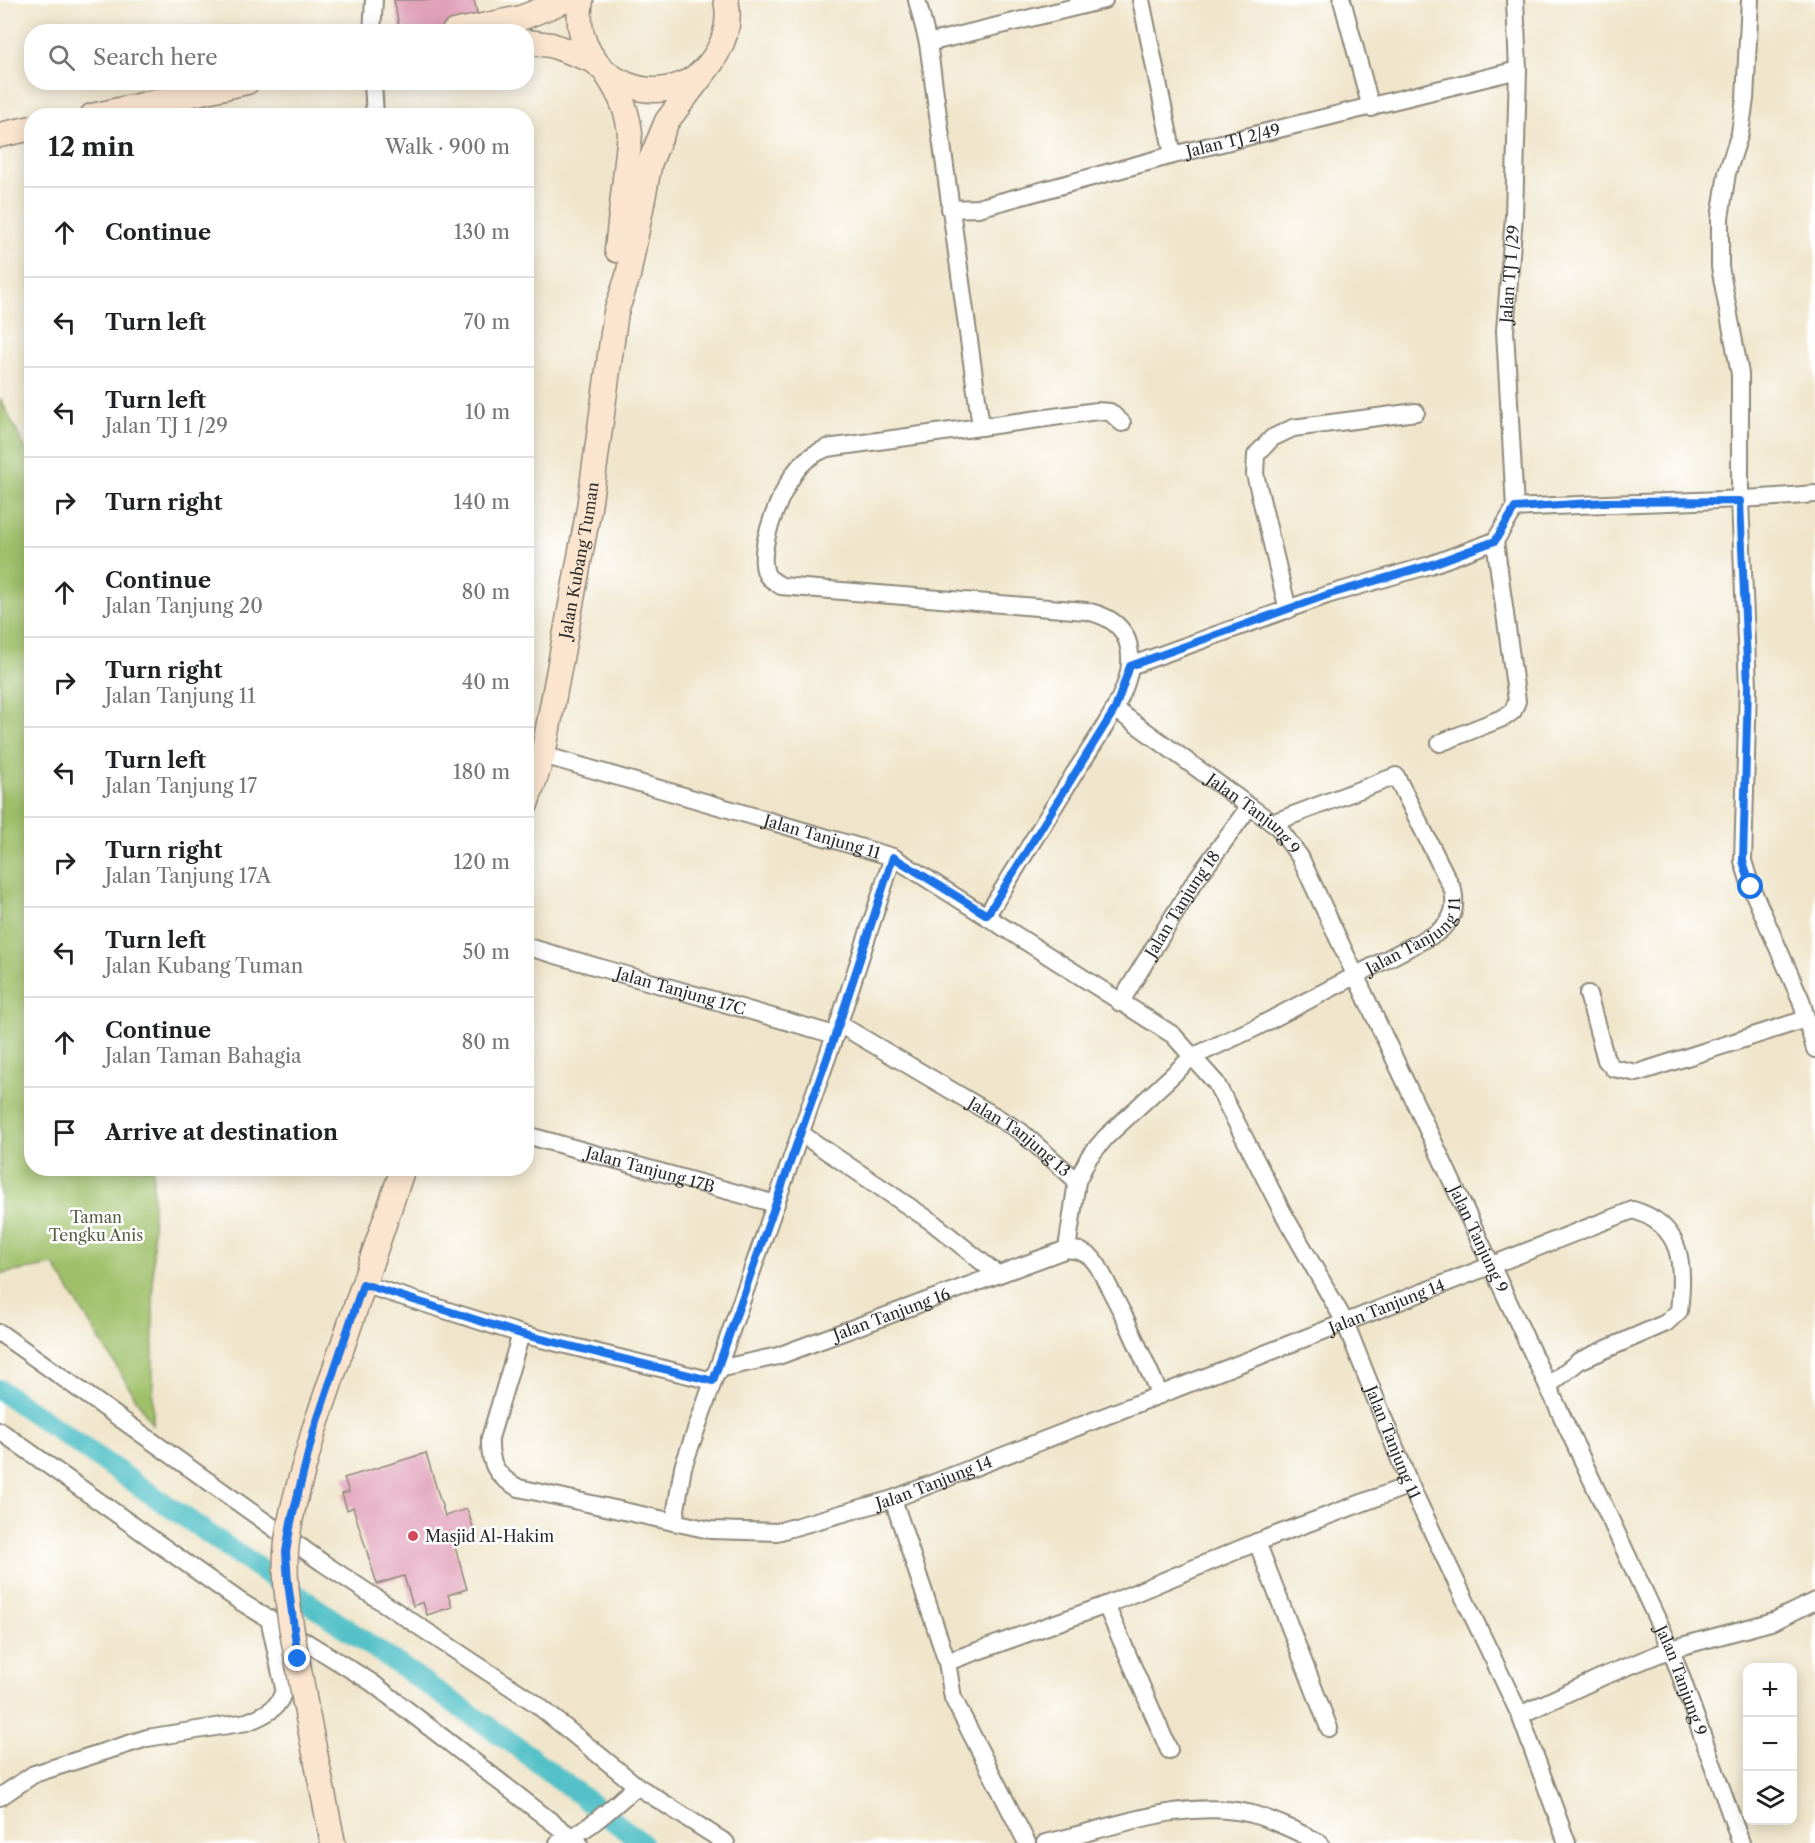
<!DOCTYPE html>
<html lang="en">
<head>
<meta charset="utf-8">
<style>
  body { margin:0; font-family:"Libre Caslon Text",serif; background:#f6f6f6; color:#202124 }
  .controls { position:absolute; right:18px; bottom:18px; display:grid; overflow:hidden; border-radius:12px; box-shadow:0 3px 15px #0003 }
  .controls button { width:54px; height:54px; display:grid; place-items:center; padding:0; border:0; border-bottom:2px solid #e0e0e0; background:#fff; color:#202124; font:30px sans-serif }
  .stop { position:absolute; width:18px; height:18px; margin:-14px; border:4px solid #1a73e8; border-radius:50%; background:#fff }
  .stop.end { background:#1a73e8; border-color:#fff; box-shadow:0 2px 6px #0008 }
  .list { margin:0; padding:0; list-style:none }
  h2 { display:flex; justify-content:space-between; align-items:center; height:78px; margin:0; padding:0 24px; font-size:26px }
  h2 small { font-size:20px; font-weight:400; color:#757577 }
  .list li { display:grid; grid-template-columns:39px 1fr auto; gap:18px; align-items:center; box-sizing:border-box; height:90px; padding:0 24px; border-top:2px solid #e0e0e0 }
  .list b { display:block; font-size:22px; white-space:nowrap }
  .list p { margin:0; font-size:20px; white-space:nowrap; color:#757577 }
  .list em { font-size:20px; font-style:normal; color:#757577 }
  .icon { flex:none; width:33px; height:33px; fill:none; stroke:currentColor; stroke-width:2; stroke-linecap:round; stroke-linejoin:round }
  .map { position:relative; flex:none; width:1815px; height:1843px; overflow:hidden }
  .search { position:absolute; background:#fff; box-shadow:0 3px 15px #0003; left:24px; top:24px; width:510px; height:66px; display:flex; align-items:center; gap:15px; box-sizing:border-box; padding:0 21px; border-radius:24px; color:#757577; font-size:22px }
  .panel { position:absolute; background:#fff; box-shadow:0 3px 15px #0003; left:24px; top:108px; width:510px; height:1068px; border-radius:24px }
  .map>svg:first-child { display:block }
</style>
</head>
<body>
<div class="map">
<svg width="1815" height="1843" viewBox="0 0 1815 1843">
  <rect width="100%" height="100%" fill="#fff"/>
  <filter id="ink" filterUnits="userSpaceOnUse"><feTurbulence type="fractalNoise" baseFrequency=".0167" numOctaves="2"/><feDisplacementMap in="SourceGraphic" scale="12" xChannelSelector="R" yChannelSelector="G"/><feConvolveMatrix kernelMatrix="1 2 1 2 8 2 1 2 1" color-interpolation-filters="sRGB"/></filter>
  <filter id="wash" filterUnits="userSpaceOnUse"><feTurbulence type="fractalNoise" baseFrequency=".008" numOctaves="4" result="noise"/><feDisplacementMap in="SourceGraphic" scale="24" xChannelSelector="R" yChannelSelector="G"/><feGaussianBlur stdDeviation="1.35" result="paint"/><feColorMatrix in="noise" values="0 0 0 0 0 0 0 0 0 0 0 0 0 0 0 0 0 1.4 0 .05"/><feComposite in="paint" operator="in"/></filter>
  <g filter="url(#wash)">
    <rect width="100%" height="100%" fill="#f0e5ca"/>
    <!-- green -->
    <polygon fill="#9fc069" stroke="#65764a" stroke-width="1.5" points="0,398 32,462 32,1168 153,1169 153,1426 54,1265 0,1274"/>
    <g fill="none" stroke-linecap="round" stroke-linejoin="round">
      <!-- canal -->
      <polyline stroke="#53c1c7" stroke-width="21" points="0,1390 515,1745 642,1843"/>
    </g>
    <g id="blocks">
      <!-- building -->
      <g fill="#e1a1ba">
        <polygon points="394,0 474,0 479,21 428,32 400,32"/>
        <polygon points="426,1453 445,1516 467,1509 475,1533 453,1540 467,1589 448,1595 452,1607 427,1615 423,1602 413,1606 404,1576 377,1584 353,1507 347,1510 342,1494 349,1492 344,1478"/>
      </g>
    </g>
  </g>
  <g filter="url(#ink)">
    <use href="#blocks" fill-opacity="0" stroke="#8e887a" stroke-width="1.5"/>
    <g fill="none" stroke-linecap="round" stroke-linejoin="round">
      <!-- street casing -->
      <g stroke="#8e887a" stroke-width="20">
        <g id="street">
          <polyline points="917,0 928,43 981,427"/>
          <polyline points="1141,0 1173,155"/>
          <polyline points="1342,0 1371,108"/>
          <polyline points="1750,0 1745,99 1740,133 1727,173 1720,218 1720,267 1740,374 1740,501 1748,687 1743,861 1751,887 1801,1000 1815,1049"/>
          <polyline points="372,32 374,0"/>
          <polyline points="928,43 1104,0"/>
          <polyline points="373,82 375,116"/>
          <path id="s1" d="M 950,209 L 978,208 L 1173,155 L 1518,70"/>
          <path d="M 1515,508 C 1615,502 1716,503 1815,494"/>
          <path id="s2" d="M 1495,541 L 1515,508 L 1505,331 L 1514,216 L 1518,70 L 1515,0"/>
          <polyline points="1288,610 1255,474 1256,455 1272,438 1293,428 1416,412"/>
          <polyline points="1130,666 1327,595 1430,565 1495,541"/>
          <path id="s3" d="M 1115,709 L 1278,827 L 1300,857 L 1671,1649 L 1741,1843"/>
          <polyline points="1440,743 1505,717 1513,711 1517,701 1495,541"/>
          <path id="s4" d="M 543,755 L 893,857 L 1173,1035 L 1216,1083 L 1283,1213 L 1345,1322 L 1410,1485 L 1520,1715 L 1567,1843"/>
          <path d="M 987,915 C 1016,868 1045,821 1074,774 C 1092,746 1128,697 1130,664 C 1132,632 1115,617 1086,611 L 781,586 C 777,583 769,579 767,575 C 754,551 783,485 800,466 C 808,457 816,453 827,448 L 1097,411 L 1110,412 L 1122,423"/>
          <path id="s5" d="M 528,947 L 835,1035"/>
          <polyline points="1588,994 1606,1060 1613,1068 1637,1073 1806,1019"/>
          <path id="s6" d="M 1120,1003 L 1193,884 L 1249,807"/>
          <path id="s7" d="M 839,1024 L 1020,1131 L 1077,1181"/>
          <polyline points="800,1133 932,1222 997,1274"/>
          <path id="s8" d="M 526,1135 L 776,1204"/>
          <path id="s9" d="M 1067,1249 L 1077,1181 L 1089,1157 L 1106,1137 L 1192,1057 L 1255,1028 L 1435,934 C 1452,922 1457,910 1453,890 L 1396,776 L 1272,823"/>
          <polyline points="363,1284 521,1334 713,1381"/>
          <polyline points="0,1333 323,1563 535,1703 637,1786 726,1843"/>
          <path id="s10" d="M 521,1334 L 490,1438 C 489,1463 496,1477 519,1488 L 710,1530 L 777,1532 L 893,1499 L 1633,1210 C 1684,1225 1684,1266 1679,1311 L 1666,1323 L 1579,1361 L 1548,1386"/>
          <path id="s11" d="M 715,1375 L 723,1368 L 778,1356 L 1067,1249 L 1080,1251 L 1091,1257 L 1098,1266 L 1126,1320 L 1160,1395"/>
          <polyline points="0,1431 238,1600 371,1682 579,1843"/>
          <polyline points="893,1499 947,1662 953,1698 1027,1843"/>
          <polyline points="674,1522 683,1467 835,1035 893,857"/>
          <polyline points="1257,1542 1329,1728"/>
          <polyline points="1106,1605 1169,1750"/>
          <polyline points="947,1662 1106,1605 1257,1542 1410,1485"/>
          <polyline points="1520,1715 1604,1676 1671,1649 1774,1621 1815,1601"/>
          <path d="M 0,1797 L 34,1774 L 147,1738 L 247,1722 C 265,1715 281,1708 284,1688 L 269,1618"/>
          <path d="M 558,1843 C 589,1831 612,1807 637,1786"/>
          <path d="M 1045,1843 C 1111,1829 1183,1797 1252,1814 C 1276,1821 1298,1832 1320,1843"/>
        </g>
      </g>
      <!-- secondary casing -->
      <g stroke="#8e887a" stroke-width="27">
        <g id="secondary">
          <path d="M 581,0 C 566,83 674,125 717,53 C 726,37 730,18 726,0"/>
          <polyline points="454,32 521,18 566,0"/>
          <polyline points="526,42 551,45 592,60"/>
          <path d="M 608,76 C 620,95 628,111 630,134 L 617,250"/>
          <polyline points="92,116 247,82"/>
          <polyline points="0,135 32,128"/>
          <path id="s12" d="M 526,804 L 543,755 L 589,508 L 616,312 L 628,276 L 650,162 L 667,121 L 712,62"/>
          <polyline points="314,1430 403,1168"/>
          <polyline points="305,1703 333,1843"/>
        </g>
      </g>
      <!-- street -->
      <use href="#street" stroke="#fff" stroke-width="16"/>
      <!-- secondary -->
      <use href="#secondary" stroke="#fbe5cf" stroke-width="24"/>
      <!-- secondary-bridge casing -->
      <g stroke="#8e887a" stroke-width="27" stroke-linecap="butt">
        <path id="secondary-bridge" d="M 305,1703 C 297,1654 283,1601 286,1552 C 289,1511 304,1470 314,1430"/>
      </g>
      <!-- secondary-bridge -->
      <use href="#secondary-bridge" stroke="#fbe5cf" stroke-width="24"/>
    </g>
  </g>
  <g fill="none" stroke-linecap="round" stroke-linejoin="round" filter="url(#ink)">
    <!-- route -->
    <polyline stroke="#1a73e8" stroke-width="8" points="298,1659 288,1582 286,1552 291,1522 314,1430 363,1284 521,1334 713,1381 839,1024 893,857 987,915 1115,709 1130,666 1327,595 1430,565 1495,541 1515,508 1605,502 1740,501 1748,687 1743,861 1751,887"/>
  </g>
  <!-- markers -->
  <circle fill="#d1495b" stroke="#fff" stroke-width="2" cx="413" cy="1536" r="6"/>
  <g text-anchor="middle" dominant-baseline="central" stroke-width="5" stroke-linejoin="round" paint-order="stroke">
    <!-- street labels -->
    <g font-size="16" fill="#2b2b2b" stroke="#fff">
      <text stroke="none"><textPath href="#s1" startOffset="292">Jalan TJ 2/49</textPath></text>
      <text stroke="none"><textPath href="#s2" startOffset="273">Jalan TJ 1 /29</textPath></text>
      <text stroke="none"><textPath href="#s12" startOffset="250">Jalan Kubang Tuman</textPath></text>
      <text stroke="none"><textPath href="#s3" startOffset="174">Jalan Tanjung 9</textPath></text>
      <text stroke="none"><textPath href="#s4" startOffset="291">Jalan Tanjung 11</textPath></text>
      <text stroke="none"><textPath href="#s6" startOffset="117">Jalan Tanjung 18</textPath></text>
      <text stroke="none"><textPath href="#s9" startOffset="495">Jalan Tanjung 11</textPath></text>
      <text stroke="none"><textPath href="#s5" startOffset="159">Jalan Tanjung 17C</textPath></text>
      <text stroke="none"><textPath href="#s7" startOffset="213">Jalan Tanjung 13</textPath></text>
      <text stroke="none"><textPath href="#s8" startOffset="129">Jalan Tanjung 17B</textPath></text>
      <text stroke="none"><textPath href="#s3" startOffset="660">Jalan Tanjung 9</textPath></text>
      <text stroke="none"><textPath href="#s10" startOffset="1084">Jalan Tanjung 14</textPath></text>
      <text stroke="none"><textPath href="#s11" startOffset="188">Jalan Tanjung 16</textPath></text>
      <text stroke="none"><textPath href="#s4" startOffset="1162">Jalan Tanjung 11</textPath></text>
      <text stroke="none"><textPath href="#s10" startOffset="598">Jalan Tanjung 14</textPath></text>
      <text stroke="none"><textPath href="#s3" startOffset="1146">Jalan Tanjung 9</textPath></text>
    </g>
    <!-- park labels -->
    <g font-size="16" fill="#545f41" stroke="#fff">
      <text x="96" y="1217">Taman<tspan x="96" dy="18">Tengku Anis</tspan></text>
    </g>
    <!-- poi labels -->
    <g font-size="16" fill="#2b2b2b" stroke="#fff" text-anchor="start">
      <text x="425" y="1536">Masjid Al-Hakim</text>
    </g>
  </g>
</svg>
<div class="controls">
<button>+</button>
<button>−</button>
<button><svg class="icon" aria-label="layers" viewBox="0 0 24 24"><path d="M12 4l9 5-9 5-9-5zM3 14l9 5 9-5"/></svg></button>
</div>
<div class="stop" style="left:1751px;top:887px"></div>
<div class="stop end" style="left:298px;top:1659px"></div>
<div class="search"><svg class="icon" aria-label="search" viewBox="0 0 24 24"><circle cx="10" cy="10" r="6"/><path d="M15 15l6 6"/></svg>Search here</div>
<section class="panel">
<h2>12 min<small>Walk · 900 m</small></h2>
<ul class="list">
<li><svg class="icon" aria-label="ahead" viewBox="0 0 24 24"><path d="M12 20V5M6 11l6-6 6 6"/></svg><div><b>Continue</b></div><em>130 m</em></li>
<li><svg class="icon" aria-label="left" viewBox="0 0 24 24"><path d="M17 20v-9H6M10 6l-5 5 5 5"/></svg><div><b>Turn left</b></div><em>70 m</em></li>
<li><svg class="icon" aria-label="left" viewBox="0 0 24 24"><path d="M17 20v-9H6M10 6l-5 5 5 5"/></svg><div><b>Turn left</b><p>Jalan TJ 1 /29</p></div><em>10 m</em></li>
<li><svg class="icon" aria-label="right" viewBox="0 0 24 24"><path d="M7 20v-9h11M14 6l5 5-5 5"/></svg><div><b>Turn right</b></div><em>140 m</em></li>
<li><svg class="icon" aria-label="ahead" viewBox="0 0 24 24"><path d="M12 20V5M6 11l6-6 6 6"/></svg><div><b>Continue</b><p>Jalan Tanjung 20</p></div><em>80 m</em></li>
<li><svg class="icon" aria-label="right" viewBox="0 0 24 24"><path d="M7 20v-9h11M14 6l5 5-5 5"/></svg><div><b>Turn right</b><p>Jalan Tanjung 11</p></div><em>40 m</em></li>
<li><svg class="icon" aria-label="left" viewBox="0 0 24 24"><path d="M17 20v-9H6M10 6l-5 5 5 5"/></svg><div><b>Turn left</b><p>Jalan Tanjung 17</p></div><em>180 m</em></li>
<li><svg class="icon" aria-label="right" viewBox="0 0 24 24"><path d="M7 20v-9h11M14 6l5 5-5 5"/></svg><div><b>Turn right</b><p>Jalan Tanjung 17A</p></div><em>120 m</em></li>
<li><svg class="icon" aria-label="left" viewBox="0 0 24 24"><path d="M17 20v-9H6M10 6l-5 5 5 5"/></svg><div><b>Turn left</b><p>Jalan Kubang Tuman</p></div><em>50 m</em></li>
<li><svg class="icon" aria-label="ahead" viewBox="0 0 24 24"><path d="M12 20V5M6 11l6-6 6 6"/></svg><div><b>Continue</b><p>Jalan Taman Bahagia</p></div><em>80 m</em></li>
<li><svg class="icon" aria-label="arrive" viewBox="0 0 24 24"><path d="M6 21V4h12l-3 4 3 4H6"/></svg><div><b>Arrive at destination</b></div></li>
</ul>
</section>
</div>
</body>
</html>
